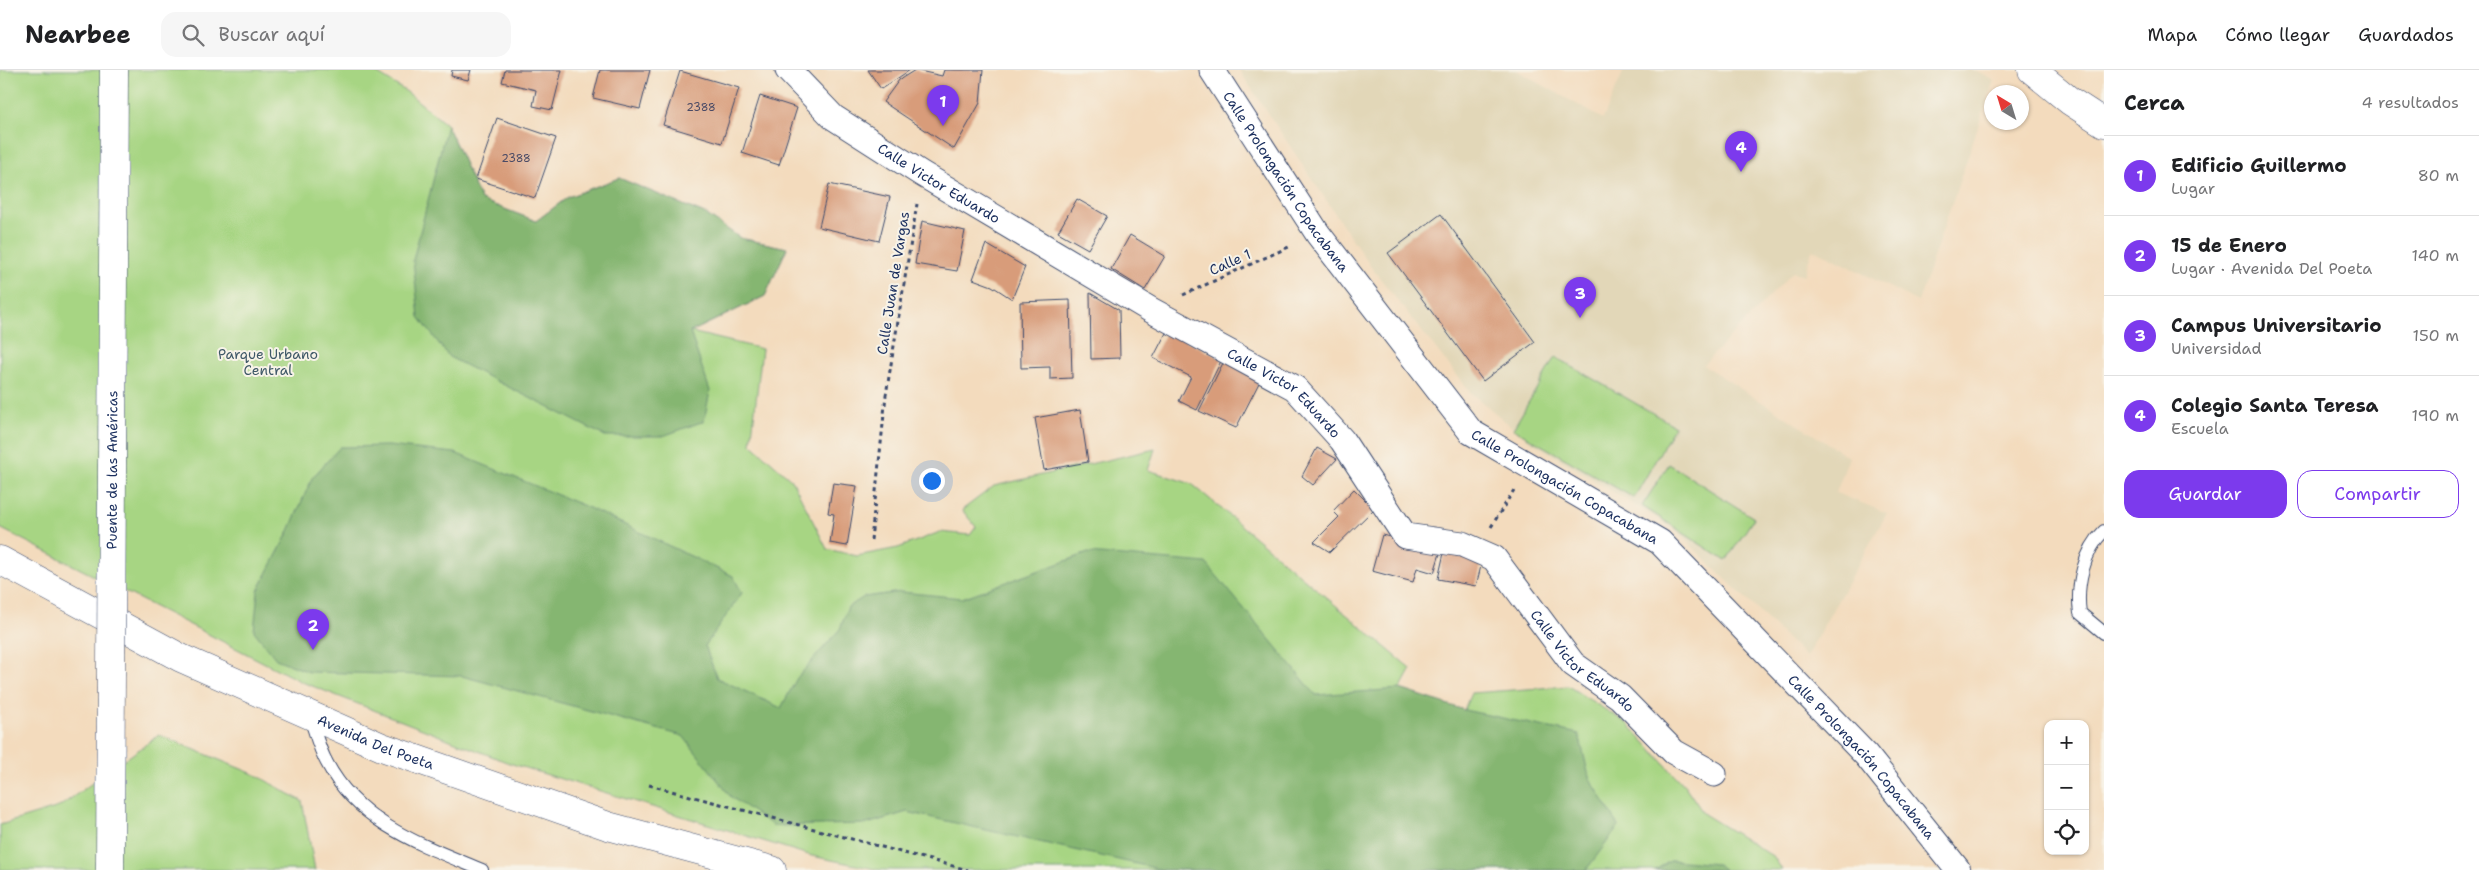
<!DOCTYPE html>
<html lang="es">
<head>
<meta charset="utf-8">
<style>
  body { margin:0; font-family:"Shantell Sans",sans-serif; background:#f6f6f6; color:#202124 }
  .controls { position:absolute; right:15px; bottom:15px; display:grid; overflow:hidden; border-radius:10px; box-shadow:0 1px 4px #0004 }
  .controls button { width:45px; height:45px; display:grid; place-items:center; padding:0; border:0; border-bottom:1px solid #e0e0e0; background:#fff; color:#202124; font:25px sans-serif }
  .compass { position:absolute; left:1984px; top:15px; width:45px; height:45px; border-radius:50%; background:#fff; box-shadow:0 1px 4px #0004; rotate:322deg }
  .you { position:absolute; left:931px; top:410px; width:18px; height:18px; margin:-12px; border:4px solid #fff; border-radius:50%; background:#1a73e8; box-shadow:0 0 0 8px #1a73e833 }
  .badge { display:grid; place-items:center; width:32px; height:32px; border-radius:50%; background:#7c3aed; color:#fff; font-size:16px; font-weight:700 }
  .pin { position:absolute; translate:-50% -41px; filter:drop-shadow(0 1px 2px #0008) }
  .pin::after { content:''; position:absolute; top:26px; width:18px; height:15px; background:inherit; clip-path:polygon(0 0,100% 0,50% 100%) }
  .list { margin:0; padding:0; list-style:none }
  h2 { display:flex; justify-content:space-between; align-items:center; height:65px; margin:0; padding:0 20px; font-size:21px }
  h2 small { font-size:16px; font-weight:400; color:#757577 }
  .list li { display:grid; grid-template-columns:32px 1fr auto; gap:15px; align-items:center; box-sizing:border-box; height:80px; padding:0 20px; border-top:1px solid #e0e0e0 }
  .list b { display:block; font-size:19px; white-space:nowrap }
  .list p { margin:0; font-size:16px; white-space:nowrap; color:#757577 }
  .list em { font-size:16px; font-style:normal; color:#757577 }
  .actions { display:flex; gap:10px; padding:15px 20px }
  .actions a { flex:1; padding:11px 0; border:1px solid #7c3aed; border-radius:15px; text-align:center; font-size:18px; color:#7c3aed }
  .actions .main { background:#7c3aed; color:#fff }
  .icon { flex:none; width:28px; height:28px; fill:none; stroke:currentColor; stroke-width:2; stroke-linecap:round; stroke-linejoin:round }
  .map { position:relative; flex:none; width:2104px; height:800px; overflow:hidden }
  header { display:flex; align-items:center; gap:30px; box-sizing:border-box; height:70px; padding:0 25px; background:#fff; border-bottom:1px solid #e0e0e0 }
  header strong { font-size:24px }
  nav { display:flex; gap:28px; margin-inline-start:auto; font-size:18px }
  .search { width:350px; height:45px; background:#f6f6f6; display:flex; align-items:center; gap:12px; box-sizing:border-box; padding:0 18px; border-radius:15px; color:#757577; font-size:19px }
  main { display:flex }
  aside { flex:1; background:#fff }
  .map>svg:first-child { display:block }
</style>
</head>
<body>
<header>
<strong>Nearbee</strong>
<div class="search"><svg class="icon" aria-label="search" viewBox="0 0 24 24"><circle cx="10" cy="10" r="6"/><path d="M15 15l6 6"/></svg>Buscar aquí</div>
<nav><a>Mapa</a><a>Cómo llegar</a><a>Guardados</a></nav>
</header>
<main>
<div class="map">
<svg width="2104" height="800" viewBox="0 0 2104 800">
  <rect width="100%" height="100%" fill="#f7f3e8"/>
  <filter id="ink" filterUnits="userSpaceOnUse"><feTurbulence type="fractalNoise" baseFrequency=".02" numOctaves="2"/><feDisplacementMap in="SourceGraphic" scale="10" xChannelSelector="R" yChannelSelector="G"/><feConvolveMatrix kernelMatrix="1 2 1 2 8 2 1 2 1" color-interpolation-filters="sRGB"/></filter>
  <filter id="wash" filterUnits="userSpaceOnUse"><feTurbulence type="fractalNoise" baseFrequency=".0096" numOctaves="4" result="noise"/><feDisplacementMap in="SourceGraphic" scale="20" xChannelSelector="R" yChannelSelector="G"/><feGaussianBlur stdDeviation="1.12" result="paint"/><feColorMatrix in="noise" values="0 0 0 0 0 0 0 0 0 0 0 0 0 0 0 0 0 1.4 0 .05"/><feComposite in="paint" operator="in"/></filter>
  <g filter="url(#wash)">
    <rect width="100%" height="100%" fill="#f3dbbd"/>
    <!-- built -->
    <polygon fill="#e2d7b8" points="1239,0 1516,0 1603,49 1624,0 1975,0 1994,10 1918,232 1827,185 1812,180 1804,205 1793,202 1703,295 1849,387 1836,423 1887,443 1806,587 1674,459 1528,370 1471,323 1371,197"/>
    <!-- green -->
    <g fill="#a7d583" stroke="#618270">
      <polygon points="0,0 372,0 407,22 447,55 481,130 536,151 568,127 619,108 707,145 740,168 787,178 765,226 691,262 762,279 751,374 792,410 827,479 857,486 898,478 940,462 970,465 976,457 962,440 994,416 1155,379 1148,400 1192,414 1411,599 1400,619 1464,640 1471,623 1568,616 1628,654 1685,716 1704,744 1774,787 1782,800 880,800 812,786 509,693 302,612 0,458"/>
      <polygon points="1555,287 1675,356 1634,428 1513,359"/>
      <polygon points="1669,394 1754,448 1726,491 1642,436"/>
      <polygon points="159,665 256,705 302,731 315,800 0,800 0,755 59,737"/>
    </g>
    <!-- forest -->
    <g fill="#85b671" stroke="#507268">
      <polygon points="447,55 481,130 536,151 568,127 619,108 707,145 740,168 787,178 765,226 690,262 710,321 704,351 663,366 605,366 449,287 419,247 413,190"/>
      <polygon points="388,376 455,383 587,437 733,506 742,523 705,576 717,608 781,638 797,608 840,559 848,537 864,527 901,522 962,528 1088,483 1206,493 1316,625 1400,619 1464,640 1579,664 1589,707 1619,756 1586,800 1163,800 907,742 867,754 774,756 731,727 683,666 462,606 309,602 276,589 254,561 258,521 288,463 312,408 340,377"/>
      <polygon points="1672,790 1717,794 1725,800 1655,800"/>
    </g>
    <g id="blocks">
      <!-- building -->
      <g fill="#d89c7a">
        <polygon points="452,0 471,0 468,10 451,6"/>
        <polygon points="505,0 562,0 552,40 533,36 536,20 502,12"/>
        <polygon points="600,0 650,0 640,39 593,28"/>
        <polygon points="868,0 910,0 881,19"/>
        <polygon points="915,0 942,6 944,0 983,0 980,33 954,79 883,32 899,10"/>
        <polygon points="680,1 739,18 722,73 663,55"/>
        <polygon points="760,26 797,38 779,95 742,83"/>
        <polygon points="497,48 556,68 535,128 476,109"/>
        <polygon points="829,114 890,127 879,171 819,157"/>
        <polygon points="1077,129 1107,146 1088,179 1058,162"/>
        <polygon points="1441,144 1535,272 1483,311 1388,183"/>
        <polygon points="922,151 965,161 957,201 915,194"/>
        <polygon points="1130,165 1165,186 1145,220 1111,199"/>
        <polygon points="986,174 1025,197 1012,229 992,216 973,209"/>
        <polygon points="1090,223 1119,240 1120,288 1091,289"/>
        <polygon points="1070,230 1072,308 1050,309 1050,297 1021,298 1020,232"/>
        <polygon points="1167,261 1222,289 1197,340 1179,331 1191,307 1153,288"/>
        <polygon points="1225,289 1262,307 1236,358 1199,341"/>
        <polygon points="1080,340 1088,392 1044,400 1035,348"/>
        <polygon points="1317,378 1337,389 1313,415 1302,406"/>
        <polygon points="833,413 857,416 847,476 830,473 834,444 828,443"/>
        <polygon points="1354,419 1374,439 1330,482 1314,472 1339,447 1333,441"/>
        <polygon points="1382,465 1441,480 1434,503 1417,498 1413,512 1372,501"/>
        <polygon points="1444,483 1482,492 1476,516 1438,509"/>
      </g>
    </g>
  </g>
  <g filter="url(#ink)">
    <use href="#blocks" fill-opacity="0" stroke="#3b496c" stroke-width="1"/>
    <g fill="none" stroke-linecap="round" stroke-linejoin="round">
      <!-- lane casing -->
      <g stroke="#3b496c" stroke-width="14">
        <g id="lane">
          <path d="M 2104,461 C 2084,480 2076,516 2080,543 L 2104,563"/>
          <path d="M 310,647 C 315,662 319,679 327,693 C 359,754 422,775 482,800"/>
        </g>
      </g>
      <!-- street casing -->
      <g stroke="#3b496c" stroke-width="27">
        <g id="street">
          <path id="s1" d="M 788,0 L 833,47 L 922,104 L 1151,240 L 1295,318 L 1342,370 L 1405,466 L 1462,474 L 1494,488 L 1573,594 L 1620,627 L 1674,682 L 1714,704"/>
          <path id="s2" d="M 1212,0 L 1318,164 L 1471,362 L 1660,472 L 1866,685 L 1958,800"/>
        </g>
      </g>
      <!-- secondary casing -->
      <g stroke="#3b496c" stroke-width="29">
        <g id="secondary">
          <polyline points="2032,0 2070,31 2104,53"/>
          <path id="s3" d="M 0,490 L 181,588 L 382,677 L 608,756 L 772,800"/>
        </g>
      </g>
      <!-- path -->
      <g stroke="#3b496c" stroke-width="3" stroke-dasharray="4 4" stroke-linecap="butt">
        <polyline points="1183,225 1291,176"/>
        <polyline points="1491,457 1514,420"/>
        <polyline points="871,470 886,325 917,134"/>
        <polyline points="649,715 968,800"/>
      </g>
      <!-- lane -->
      <use href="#lane" stroke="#fff" stroke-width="12"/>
      <!-- street -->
      <use href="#street" stroke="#fff" stroke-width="25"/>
      <!-- secondary -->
      <use href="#secondary" stroke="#fff" stroke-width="28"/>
      <!-- primary-bridge casing -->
      <g stroke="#3b496c" stroke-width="29" stroke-linecap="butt">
        <g id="primary-bridge">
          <path id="s4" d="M 110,800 L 114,0"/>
        </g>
      </g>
      <!-- primary-bridge -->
      <use href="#primary-bridge" stroke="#fff" stroke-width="28"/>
    </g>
  </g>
  <g text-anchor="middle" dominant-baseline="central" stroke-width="4" stroke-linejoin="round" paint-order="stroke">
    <!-- number labels -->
    <g font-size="11" fill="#4a4a65">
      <text x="701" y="37">2388</text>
      <text x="516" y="88">2388</text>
    </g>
    <!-- street labels -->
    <g font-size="14" fill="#1b2f5e" stroke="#f7f3e8">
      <text stroke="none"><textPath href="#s2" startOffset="134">Calle Prolongación Copacabana</textPath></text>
      <text stroke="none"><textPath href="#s1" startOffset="190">Calle Victor Eduardo</textPath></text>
      <text transform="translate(1230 192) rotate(-24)">Calle 1</text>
      <text transform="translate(893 213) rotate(-81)">Calle Juan de Vargas</text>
      <text stroke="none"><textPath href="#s1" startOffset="595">Calle Victor Eduardo</textPath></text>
      <text stroke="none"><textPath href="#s4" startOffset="400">Puente de las Américas</textPath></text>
      <text stroke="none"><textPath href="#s2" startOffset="554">Calle Prolongación Copacabana</textPath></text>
      <text stroke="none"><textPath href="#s1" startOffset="1015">Calle Victor Eduardo</textPath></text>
      <text stroke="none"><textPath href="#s3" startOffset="418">Avenida Del Poeta</textPath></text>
      <text stroke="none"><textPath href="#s2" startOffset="959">Calle Prolongación Copacabana</textPath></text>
    </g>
    <!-- park labels -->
    <g font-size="14" fill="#3e5867" stroke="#f7f3e8">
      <text x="268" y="284">Parque Urbano<tspan x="268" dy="16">Central</tspan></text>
    </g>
  </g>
</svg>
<div class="controls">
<button>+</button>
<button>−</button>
<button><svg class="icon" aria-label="locate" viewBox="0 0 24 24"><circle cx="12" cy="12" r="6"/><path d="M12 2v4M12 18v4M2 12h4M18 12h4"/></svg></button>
</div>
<svg class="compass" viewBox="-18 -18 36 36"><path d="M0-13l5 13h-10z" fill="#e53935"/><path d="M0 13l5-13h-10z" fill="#757577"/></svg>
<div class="you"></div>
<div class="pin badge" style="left:943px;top:56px">1</div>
<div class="pin badge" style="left:313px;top:580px">2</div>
<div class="pin badge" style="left:1580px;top:248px">3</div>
<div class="pin badge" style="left:1741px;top:102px">4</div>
</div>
<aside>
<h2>Cerca<small>4 resultados</small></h2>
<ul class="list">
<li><span class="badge">1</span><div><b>Edificio Guillermo</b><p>Lugar</p></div><em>80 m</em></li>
<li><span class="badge">2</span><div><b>15 de Enero</b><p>Lugar · Avenida Del Poeta</p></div><em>140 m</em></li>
<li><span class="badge">3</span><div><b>Campus Universitario</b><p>Universidad</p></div><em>150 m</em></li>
<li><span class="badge">4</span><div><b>Colegio Santa Teresa</b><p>Escuela</p></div><em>190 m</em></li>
</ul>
<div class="actions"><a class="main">Guardar</a><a>Compartir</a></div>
</aside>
</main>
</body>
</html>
